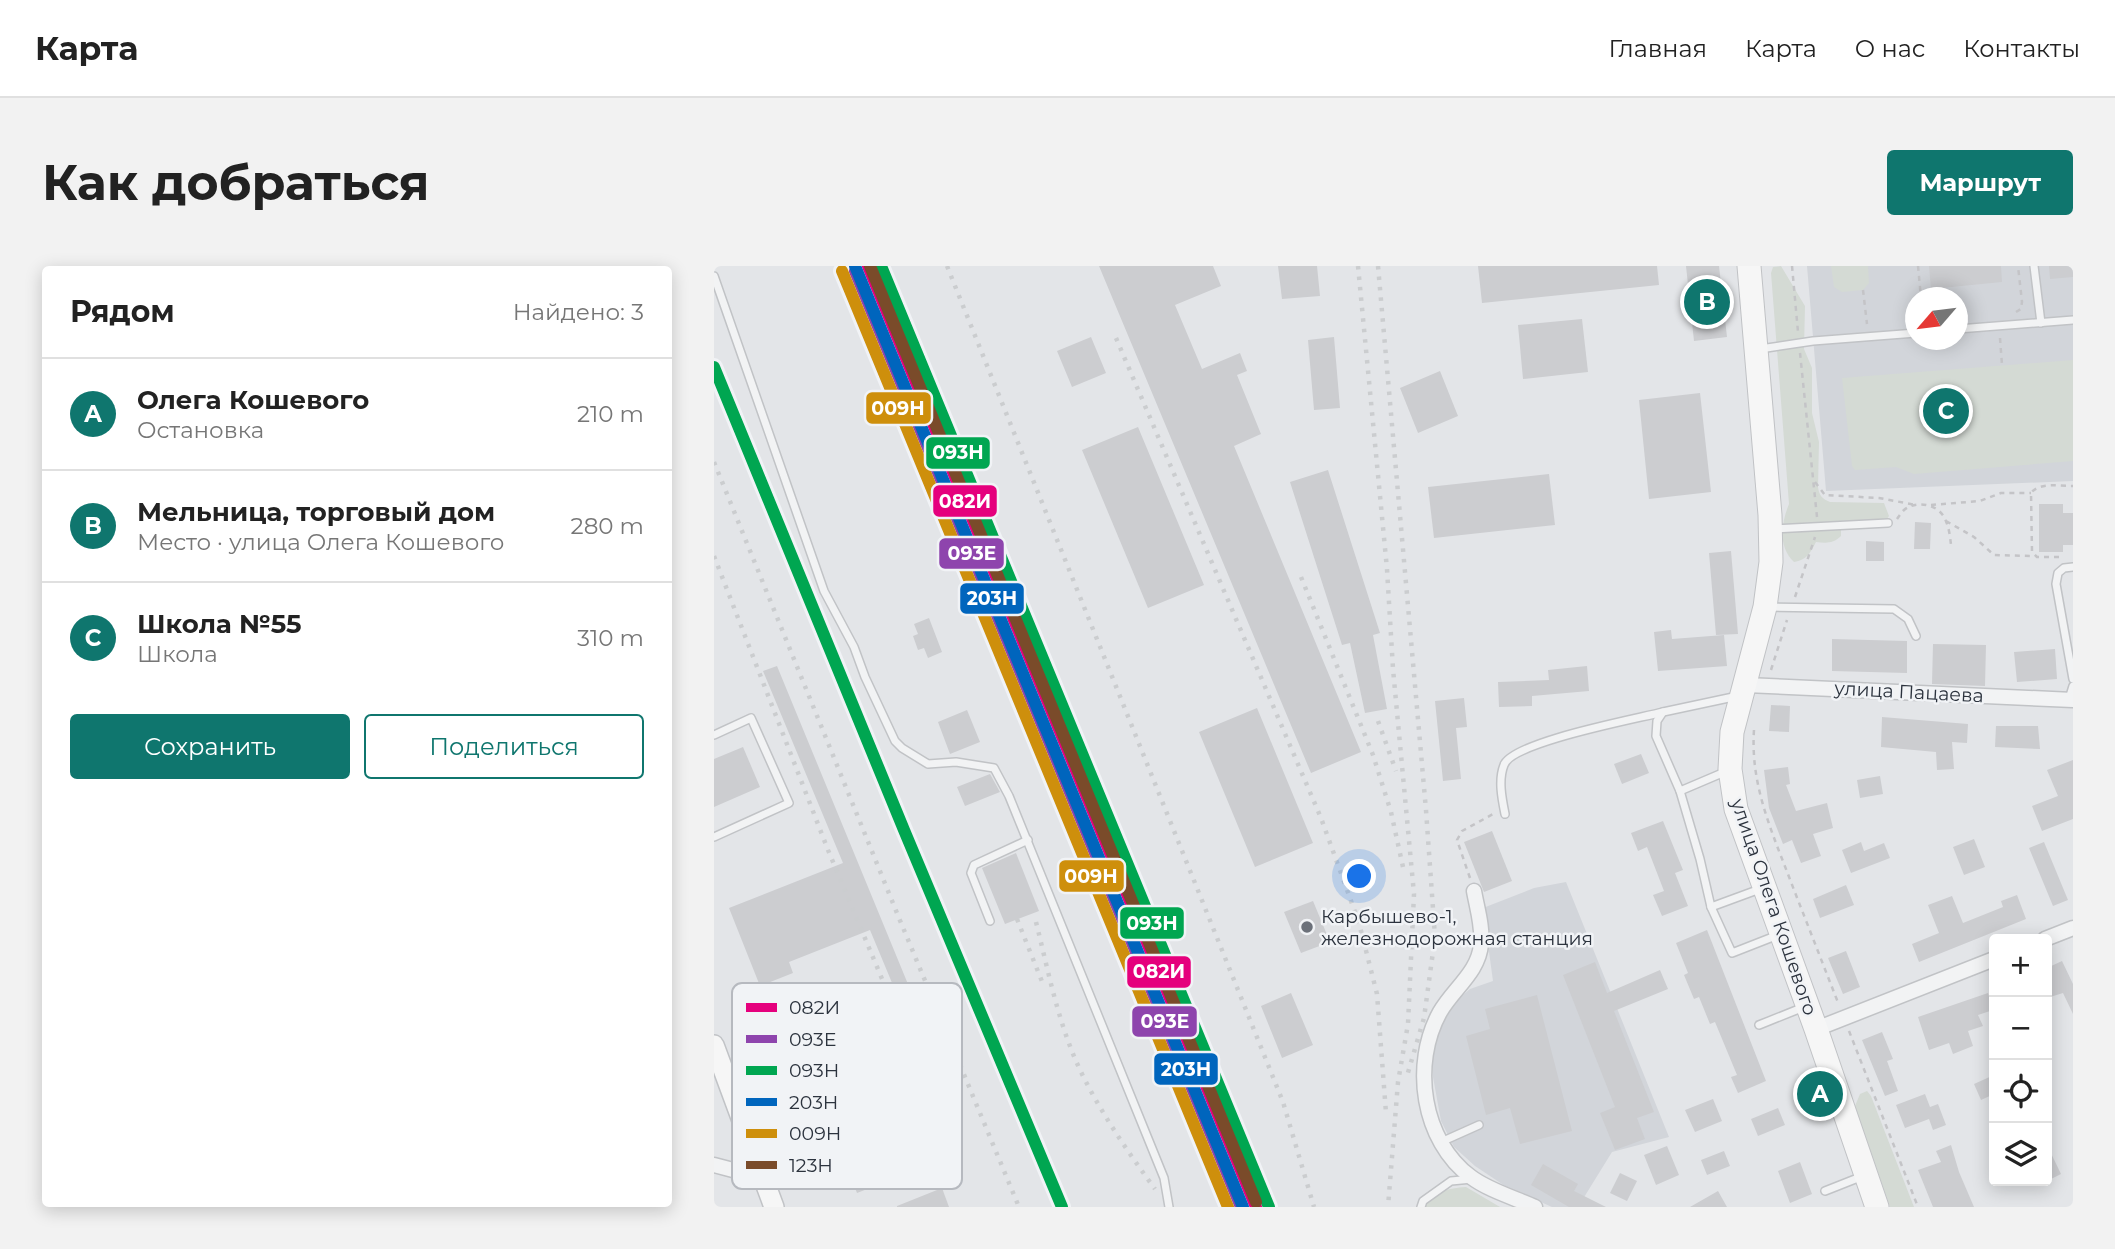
<!DOCTYPE html>
<html lang="ru">
<head>
<meta charset="utf-8">
<style>
  body { margin:0; font-family:Montserrat,sans-serif; background:#f2f2f2; color:#222 }
  .controls { position:absolute; right:21px; bottom:21px; display:grid; overflow:hidden; border-radius:7px; box-shadow:0 4px 18px #0003 }
  .controls button { width:63px; height:63px; display:grid; place-items:center; padding:0; border:0; border-bottom:2px solid #e0e0e0; background:#fff; color:#222; font:35px sans-serif }
  .compass { position:absolute; left:1191px; top:21px; width:63px; height:63px; border-radius:50%; background:#fff; box-shadow:0 4px 18px #0003; rotate:242deg }
  .you { position:absolute; left:646px; top:611px; width:24px; height:24px; margin:-18px; border:5px solid #fff; border-radius:50%; background:#1a73e8; box-shadow:0 0 0 10px #1a73e833 }
  .badge { display:grid; place-items:center; width:46px; height:46px; border-radius:50%; background:#0f766e; color:#fff; font-size:23px; font-weight:700 }
  .pin { position:absolute; translate:-50% -50%; border:4px solid #fff; box-shadow:0 2px 7px #0006 }
  .list { margin:0; padding:0; list-style:none }
  h2 { display:flex; justify-content:space-between; align-items:center; height:91px; margin:0; padding:0 28px; font-size:30px }
  h2 small { font-size:23px; font-weight:400; color:#767676 }
  .list li { display:grid; grid-template-columns:46px 1fr auto; gap:21px; align-items:center; box-sizing:border-box; height:112px; padding:0 28px; border-top:2px solid #e0e0e0 }
  .list b { display:block; font-size:26px; white-space:nowrap }
  .list p { margin:0; font-size:23px; white-space:nowrap; color:#767676 }
  .list em { font-size:23px; font-style:normal; color:#767676 }
  .actions { display:flex; gap:14px; padding:21px 28px }
  .actions a { flex:1; padding:16px 0; border:2px solid #0f766e; border-radius:7px; text-align:center; font-size:24px; color:#0f766e }
  .actions .main { background:#0f766e; color:#fff }
  .icon { flex:none; width:38px; height:38px; fill:none; stroke:currentColor; stroke-width:2; stroke-linecap:round; stroke-linejoin:round }
  .map { position:relative; flex:none; width:1359px; height:941px; overflow:hidden; border-radius:7px }
  header { display:flex; align-items:center; gap:42px; box-sizing:border-box; height:98px; padding:0 35px; background:#fff; border-bottom:2px solid #e0e0e0 }
  header strong { font-size:33px }
  nav { display:flex; gap:38px; margin-inline-start:auto; font-size:24px }
  .intro { display:flex; align-items:center; justify-content:space-between; box-sizing:border-box; height:168px; padding:0 42px }
  h1 { margin:0; font-size:49px }
  .button { padding:18px 32px; border-radius:7px; background:#0f766e; color:#fff; font-size:24px; font-weight:700 }
  main { display:flex; gap:42px; padding:0 42px }
  aside { flex:1; background:#fff; border-radius:7px; box-shadow:0 4px 18px #0003 }
  .map>svg:first-child { display:block }
</style>
</head>
<body>
<header>
<strong>Карта</strong>
<nav><a>Главная</a><a>Карта</a><a>О нас</a><a>Контакты</a></nav>
</header>
<div class="intro"><h1>Как добраться</h1><a class="button">Маршрут</a></div>
<main>
<aside>
<h2>Рядом<small>Найдено: 3</small></h2>
<ul class="list">
<li><span class="badge">A</span><div><b>Олега Кошевого</b><p>Остановка</p></div><em>210 m</em></li>
<li><span class="badge">B</span><div><b>Мельница, торговый дом</b><p>Место · улица Олега Кошевого</p></div><em>280 m</em></li>
<li><span class="badge">C</span><div><b>Школа №55</b><p>Школа</p></div><em>310 m</em></li>
</ul>
<div class="actions"><a class="main">Сохранить</a><a>Поделиться</a></div>
</aside>
<div class="map">
<svg width="1359" height="941" viewBox="0 0 1359 941">
  <rect width="100%" height="100%" fill="#e3e5e8"/>
  <!-- built -->
  <g fill="#d2d5da" fill-rule="evenodd">
    <path d="M 1093,0 L 1359,0 L 1359,215 L 1112,225 ZM 1202,32 L 1244,32 L 1244,74 L 1202,74 Z"/>
    <polygon points="852,616 955,871 898,886 864,941 838,941 791,920 761,900 740,881 727,855 719,811 718,784 729,757 742,735 756,723 779,715 769,642 820,622"/>
  </g>
  <!-- green -->
  <g fill="#d4dad4">
    <path d="M 1067,0 L 1091,40 L 1090,83 L 1098,102 L 1098,147 L 1105,176 L 1104,221 C 1105,229 1108,233 1116,236 L 1170,237 L 1175,250 C 1164,269 1144,261 1127,263 L 1127,270 C 1119,278 1112,277 1102,276 C 1096,287 1093,294 1080,296 C 1064,281 1067,257 1075,238 L 1057,7 L 1059,1 Z"/>
    <polygon points="1117,0 1154,0 1155,17 1149,24 1128,26 1120,21"/>
    <polygon points="1359,94 1359,195 1200,208 1182,201 1141,204 1138,200 1128,112"/>
    <polygon points="1153,825 1157,830 1200,941 1176,941 1141,840 1146,828"/>
    <path d="M 752,921 L 786,941 L 709,941 C 718,926 735,922 752,921 Z"/>
  </g>
  <!-- building -->
  <g fill="#cccdd0">
    <polygon points="385,0 499,0 507,20 461,39 488,103 526,87 533,105 523,109 547,168 520,180 647,486 597,507"/>
    <polygon points="564,0 603,0 606,30 568,33"/>
    <polygon points="764,0 943,0 945,19 768,37"/>
    <polygon points="972,0 1005,0 1013,71 980,75"/>
    <polygon points="1215,0 1287,0 1288,16 1217,23"/>
    <polygon points="1335,0 1359,0 1359,11 1336,13"/>
    <polygon points="868,53 874,106 809,113 804,59"/>
    <polygon points="377,71 392,107 358,121 343,85"/>
    <polygon points="620,71 626,142 600,144 594,74"/>
    <polygon points="726,105 744,150 704,167 686,122"/>
    <polygon points="986,127 997,226 935,233 925,134"/>
    <polygon points="424,161 490,319 434,342 368,184"/>
    <polygon points="614,204 666,367 659,369 673,443 651,447 636,377 628,379 576,216"/>
    <polygon points="835,208 841,259 720,272 714,221"/>
    <polygon points="1325,238 1349,238 1349,247 1359,247 1359,279 1349,279 1349,286 1325,286"/>
    <polygon points="1201,256 1217,257 1216,283 1200,283"/>
    <polygon points="1152,275 1170,276 1170,295 1152,295"/>
    <polygon points="1017,285 1024,368 1002,369 995,287"/>
    <polygon points="215,352 228,386 214,392 210,382 204,384 199,370 204,368 200,358"/>
    <polygon points="957,364 958,373 1010,369 1013,400 944,405 940,366"/>
    <polygon points="1118,373 1193,375 1193,407 1118,405"/>
    <polygon points="1219,378 1272,379 1271,420 1218,418"/>
    <polygon points="1341,383 1343,413 1303,416 1300,386"/>
    <polygon points="63,400 224,791 211,796 156,664 75,696 79,707 46,720 15,642 129,597 49,405"/>
    <polygon points="873,400 875,425 818,430 818,440 785,441 784,416 835,414 834,404"/>
    <polygon points="750,432 753,461 742,462 747,513 729,515 721,435"/>
    <polygon points="1057,439 1076,440 1075,466 1055,465"/>
    <polygon points="543,442 599,577 541,601 485,466"/>
    <polygon points="253,444 266,476 236,488 224,456"/>
    <polygon points="1168,451 1254,458 1253,477 1238,476 1240,503 1223,504 1222,486 1167,481"/>
    <polygon points="1282,460 1324,460 1326,483 1281,481"/>
    <polygon points="29,481 46,521 0,541 0,493"/>
    <polygon points="927,488 935,507 908,518 900,498"/>
    <polygon points="1359,494 1359,553 1328,565 1318,540 1344,530 1333,504"/>
    <polygon points="1074,501 1076,518 1072,519 1082,545 1113,537 1119,562 1099,568 1107,590 1087,597 1078,574 1069,578 1055,542 1050,504"/>
    <polygon points="276,508 286,526 251,540 243,521"/>
    <polygon points="1166,510 1169,528 1146,532 1143,514"/>
    <polygon points="949,555 969,604 961,607 974,640 948,650 939,629 950,625 933,581 924,585 917,567"/>
    <polygon points="778,565 798,615 770,626 750,576"/>
    <polygon points="1260,573 1271,601 1250,609 1239,581"/>
    <polygon points="1147,576 1150,585 1170,577 1176,592 1137,607 1128,584"/>
    <polygon points="1330,576 1354,634 1339,640 1315,582"/>
    <polygon points="302,587 325,645 291,658 268,602"/>
    <polygon points="1132,619 1140,639 1106,652 1099,633"/>
    <polygon points="1303,629 1312,653 1205,696 1198,678 1225,667 1214,639 1238,630 1249,657 1289,641 1287,635"/>
    <polygon points="599,635 616,676 587,687 570,646"/>
    <polygon points="993,664 1052,815 1024,827 1017,811 1023,809 1001,756 996,758 985,731 980,733 970,709 974,707 962,677"/>
    <polygon points="1132,685 1146,721 1129,728 1114,692"/>
    <polygon points="1348,695 1359,718 1359,748 1349,727 1333,732 1333,702"/>
    <polygon points="881,696 893,727 946,704 954,723 900,745 940,846 923,852 931,873 901,884 886,847 901,841 849,709"/>
    <polygon points="577,727 599,779 568,792 547,740"/>
    <polygon points="1274,727 1279,744 1264,749 1269,760 1254,765 1259,780 1239,788 1235,777 1215,784 1204,751"/>
    <polygon points="823,729 858,865 806,878 796,842 772,849 752,770 776,763 771,743"/>
    <polygon points="122,763 128,778 154,767 172,806 184,801 194,827 183,832 195,862 192,863 207,902 143,927 128,888 125,889 81,779"/>
    <polygon points="1168,766 1179,793 1173,795 1184,825 1171,830 1148,774"/>
    <polygon points="1280,809 1280,828 1267,834 1260,818"/>
    <polygon points="1211,828 1216,841 1224,838 1232,859 1219,864 1215,853 1191,862 1182,839"/>
    <polygon points="999,833 1008,855 981,866 971,844"/>
    <polygon points="1064,842 1071,859 1044,870 1037,853"/>
    <polygon points="1237,879 1245,906 1260,941 1219,941 1204,904 1227,896 1222,885"/>
    <polygon points="1333,879 1347,908 1333,915"/>
    <polygon points="953,880 965,909 942,919 930,889"/>
    <polygon points="1010,885 1016,900 993,909 987,894"/>
    <polygon points="1086,896 1098,928 1076,937 1064,905"/>
    <polygon points="829,898 864,918 860,925 892,941 855,941 817,919"/>
    <polygon points="906,907 923,915 913,935 896,927"/>
    <polygon points="228,922 235,941 183,941 183,940"/>
    <polygon points="1004,925 1013,941 976,941"/>
  </g>
  <g fill="none" stroke-linecap="round" stroke-linejoin="round">
    <!-- lane casing -->
    <g stroke="#c1c3c6" stroke-width="10">
      <g id="lane">
        <polyline points="1320,0 1327,57"/>
        <polyline points="0,10 110,325 140,381 151,411 181,475 188,482 214,498 242,496 280,502 295,530 450,912 455,941"/>
        <polyline points="1244,63 1359,54"/>
        <polyline points="1046,83 1099,75 1202,67"/>
        <polyline points="1060,263 1174,257"/>
        <polyline points="1359,301 1350,302 1344,307 1342,318 1359,413"/>
        <polyline points="1055,341 1180,343 1194,353 1202,370"/>
        <polyline points="1024,430 949,446 943,455 942,470 966,525 986,593 997,641 1018,687 1064,669"/>
        <polyline points="1355,433 1359,420"/>
        <polyline points="0,469 37,452 75,537 0,571"/>
        <polyline points="966,525 1013,505"/>
        <path d="M 791,548 C 788,533 784,514 790,499 C 798,476 922,453 949,446"/>
        <polyline points="997,641 1046,623"/>
        <polyline points="276,655 257,607 260,599 314,574"/>
        <polyline points="1045,759 1090,741"/>
        <polyline points="727,876 765,859"/>
        <polyline points="1111,925 1149,910"/>
        <polyline points="707,941 709,935 737,915 758,913"/>
      </g>
    </g>
    <!-- street casing -->
    <g stroke="#c1c3c6" stroke-width="17">
      <g id="street">
        <polyline points="1032,419 1359,434"/>
        <path d="M 760,625 C 763,642 769,661 767,678 C 765,706 739,723 726,746 C 697,798 708,875 757,911 C 774,924 801,932 821,941"/>
        <polyline points="1331,673 1359,662"/>
        <polyline points="1102,763 1280,693"/>
        <polyline points="0,899 19,904 45,899"/>
      </g>
    </g>
    <!-- secondary casing -->
    <g stroke="#c1c3c6" stroke-width="22">
      <polyline id="secondary" points="0,779 60,941"/>
    </g>
    <!-- primary casing -->
    <g stroke="#c0c2c5" stroke-width="25">
      <polyline id="primary" points="1035,0 1056,249 1057,296 1051,341 1018,466 1016,503 1022,543 1102,763 1163,941"/>
    </g>
    <!-- path -->
    <g stroke="#c4c4c7" stroke-width="2.5" stroke-dasharray="5 5" stroke-linecap="butt">
      <polyline points="1078,0 1084,66"/>
      <polyline points="1204,0 1207,32"/>
      <polyline points="1149,24 1153,58"/>
      <polyline points="1302,46 1307,43 1308,36 1304,0"/>
      <polyline points="1286,72 1288,99"/>
      <polyline points="1212,74 1223,74"/>
      <polyline points="1086,87 1103,251"/>
      <polyline points="1101,216 1111,229 1165,232 1202,239"/>
      <polyline points="1217,239 1266,235 1287,227 1317,227"/>
      <path d="M 1183,253 C 1185,250 1187,247 1190,244 C 1202,234 1223,238 1230,251 C 1235,260 1236,270 1237,279"/>
      <polyline points="1232,255 1260,271 1280,289 1320,290"/>
      <path d="M 1345,291 L 1323,291 L 1318,286 L 1317,227 C 1325,216 1346,220 1359,220"/>
      <polyline points="1081,331 1101,271"/>
      <polyline points="1057,404 1073,354"/>
      <path d="M 1040,464 C 1036,522 1060,570 1080,624 C 1095,662 1110,701 1125,739"/>
      <polyline points="756,612 743,574 748,565 781,547"/>
      <polyline points="1135,765 1204,941"/>
    </g>
    <!-- lane -->
    <use href="#lane" stroke="#f2f3f4" stroke-width="7"/>
    <!-- street -->
    <use href="#street" stroke="#f2f3f4" stroke-width="14"/>
    <!-- secondary -->
    <use href="#secondary" stroke="#f6f6f6" stroke-width="19"/>
    <!-- primary -->
    <use href="#primary" stroke="#f6f6f6" stroke-width="23"/>
    <!-- rail -->
    <g stroke="#cbcdcf" stroke-width="4.5" stroke-dasharray="3.5 7" stroke-linecap="butt">
      <polyline points="233,0 569,836 600,941"/>
      <polyline points="644,0 673,303 679,403 700,628 694,758 684,816 674,941"/>
      <polyline points="664,0 712,544 721,671 710,752 693,810"/>
      <polyline points="402,72 607,552 645,657 663,728 672,847"/>
      <polyline points="0,196 185,652 305,941"/>
      <polyline points="0,290 114,584 210,813"/>
      <polyline points="587,311 659,489 677,546 689,601"/>
      <polyline points="664,455 682,505"/>
      <polyline points="303,653 329,718"/>
      <path d="M 322,656 C 335,708 345,762 369,810 C 389,850 414,886 441,923"/>
    </g>
    <!-- rail-1 casing -->
    <g stroke="#f1f3f6" stroke-width="18">
      <polyline id="rail-1" points="154,0 542,941"/>
    </g>
    <!-- rail-2 casing -->
    <g stroke="#f1f3f6" stroke-width="18">
      <polyline id="rail-2" points="141,5 527,941"/>
    </g>
    <!-- rail-3 casing -->
    <g stroke="#f1f3f6" stroke-width="18">
      <g id="rail-3">
        <polyline points="167,0 555,941"/>
        <polyline points="0,101 190,564 348,941"/>
      </g>
    </g>
    <!-- rail-4 casing -->
    <g stroke="#f1f3f6" stroke-width="18">
      <polyline id="rail-4" points="141,0 529,941"/>
    </g>
    <!-- rail-5 casing -->
    <g stroke="#f1f3f6" stroke-width="18">
      <polyline id="rail-5" points="128,5 514,941"/>
    </g>
    <!-- rail-6 casing -->
    <g stroke="#f1f3f6" stroke-width="18">
      <polyline id="rail-6" points="156,0 542,936"/>
    </g>
    <!-- rail-1 -->
    <use href="#rail-1" stroke="#e5007d" stroke-width="12"/>
    <!-- rail-2 -->
    <use href="#rail-2" stroke="#8e44ad" stroke-width="12"/>
    <!-- rail-3 -->
    <use href="#rail-3" stroke="#00a651" stroke-width="12"/>
    <!-- rail-4 -->
    <use href="#rail-4" stroke="#0065bd" stroke-width="12"/>
    <!-- rail-5 -->
    <use href="#rail-5" stroke="#ce8f0c" stroke-width="12"/>
    <!-- rail-6 -->
    <use href="#rail-6" stroke="#7a4b2a" stroke-width="12"/>
  </g>
  <!-- markers -->
  <circle fill="#6c717a" stroke="#f1f3f6" stroke-width="2.5" cx="593" cy="661" r="7"/>
  <g text-anchor="middle" dominant-baseline="central" stroke-width="5" stroke-linejoin="round" paint-order="stroke">
    <!-- street labels -->
    <g font-size="19" fill="#2c333e" stroke="#f1f3f6">
      <text transform="translate(1195 426) rotate(3)">улица Пацаева</text>
      <text transform="translate(1060 641) rotate(71)">улица Олега Кошевого</text>
    </g>
    <!-- poi labels -->
    <g font-size="19" fill="#2c333e" stroke="#f1f3f6" text-anchor="start">
      <text x="607" y="650">Карбышево-1,<tspan x="607" dy="22">железнодорожная станция</tspan></text>
    </g>
  </g>
  <!-- legend -->
  <rect x="18" y="717" width="230" height="206" rx="10" fill="#f1f3f6" stroke="#b6b9bf" stroke-width="2"/>
  <rect x="32" y="737" width="31" height="9" fill="#e5007d"/>
  <rect x="32" y="769" width="31" height="8" fill="#8e44ad"/>
  <rect x="32" y="800" width="31" height="9" fill="#00a651"/>
  <rect x="32" y="832" width="31" height="8" fill="#0065bd"/>
  <rect x="32" y="863" width="31" height="9" fill="#ce8f0c"/>
  <rect x="32" y="895" width="31" height="8" fill="#7a4b2a"/>
  <g font-size="19" fill="#2c333e">
    <text x="75" y="748">082И</text>
    <text x="75" y="780">093Е</text>
    <text x="75" y="811">093Н</text>
    <text x="75" y="843">203Н</text>
    <text x="75" y="874">009Н</text>
    <text x="75" y="906">123Н</text>
  </g>
  <g stroke="#f1f3f6" stroke-width="2.5">
    <rect x="151" y="125" width="67" height="34" rx="7" fill="#ce8f0c"/>
    <rect x="211" y="170" width="66" height="34" rx="7" fill="#00a651"/>
    <rect x="218" y="218" width="66" height="34" rx="7" fill="#e5007d"/>
    <rect x="224" y="271" width="67" height="33" rx="7" fill="#8e44ad"/>
    <rect x="245" y="316" width="66" height="33" rx="7" fill="#0065bd"/>
    <rect x="344" y="593" width="67" height="34" rx="7" fill="#ce8f0c"/>
    <rect x="405" y="640" width="66" height="34" rx="7" fill="#00a651"/>
    <rect x="412" y="689" width="66" height="34" rx="7" fill="#e5007d"/>
    <rect x="417" y="739" width="67" height="33" rx="7" fill="#8e44ad"/>
    <rect x="439" y="786" width="66" height="34" rx="7" fill="#0065bd"/>
  </g>
  <g font-size="19" text-anchor="middle" font-weight="bold" fill="#fff">
    <text x="184" y="149">009Н</text>
    <text x="244" y="193">093Н</text>
    <text x="251" y="242">082И</text>
    <text x="258" y="294">093Е</text>
    <text x="278" y="339">203Н</text>
    <text x="377" y="617">009Н</text>
    <text x="438" y="664">093Н</text>
    <text x="445" y="712">082И</text>
    <text x="451" y="762">093Е</text>
    <text x="472" y="810">203Н</text>
  </g>
</svg>
<div class="controls">
<button>+</button>
<button>−</button>
<button><svg class="icon" aria-label="locate" viewBox="0 0 24 24"><circle cx="12" cy="12" r="6"/><path d="M12 2v4M12 18v4M2 12h4M18 12h4"/></svg></button>
<button><svg class="icon" aria-label="layers" viewBox="0 0 24 24"><path d="M12 4l9 5-9 5-9-5zM3 14l9 5 9-5"/></svg></button>
</div>
<svg class="compass" viewBox="-18 -18 36 36"><path d="M0-13l5 13h-10z" fill="#e53935"/><path d="M0 13l5-13h-10z" fill="#767676"/></svg>
<div class="you"></div>
<div class="pin badge" style="left:1106px;top:828px">A</div>
<div class="pin badge" style="left:993px;top:36px">B</div>
<div class="pin badge" style="left:1232px;top:145px">C</div>
</div>
</main>
</body>
</html>
